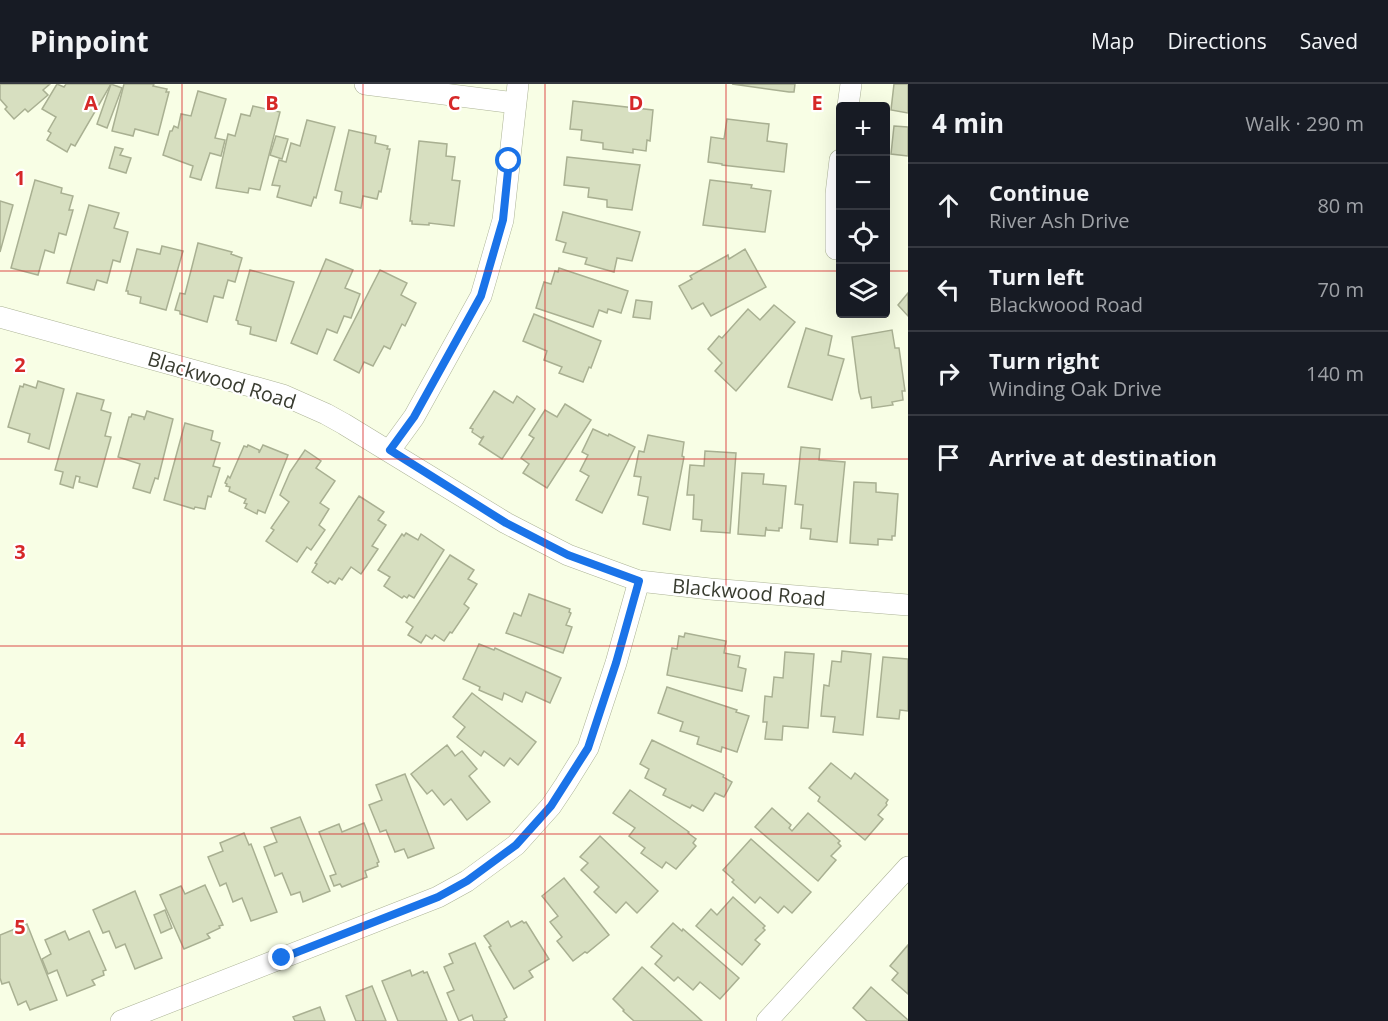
<!DOCTYPE html>
<html lang="en">
<head>
<meta charset="utf-8">
<style>
  body { margin:0; font-family:"Open Sans",sans-serif; background:#20242c; color:#f1f3f6 }
  .controls { position:absolute; right:18px; top:18px; display:grid; overflow:hidden; border-radius:6px; box-shadow:0 6px 24px #0002 }
  .controls button { width:54px; height:54px; display:grid; place-items:center; padding:0; border:0; border-bottom:2px solid #363941; background:#171b24; color:#f1f3f6; font:30px sans-serif }
  .stop { position:absolute; width:18px; height:18px; margin:-14px; border:4px solid #1a73e8; border-radius:50%; background:#fff }
  .stop.end { background:#1a73e8; border-color:#fff; box-shadow:0 2px 6px #0008 }
  .list { margin:0; padding:0; list-style:none }
  h2 { display:flex; justify-content:space-between; align-items:center; height:78px; margin:0; padding:0 24px; font-size:26px }
  h2 small { font-size:20px; font-weight:400; color:#9ea1a6 }
  .list li { display:grid; grid-template-columns:39px 1fr auto; gap:18px; align-items:center; box-sizing:border-box; height:84px; padding:0 24px; border-top:2px solid #363941 }
  .list b { display:block; font-size:22px; white-space:nowrap }
  .list p { margin:0; font-size:20px; white-space:nowrap; color:#9ea1a6 }
  .list em { font-size:20px; font-style:normal; color:#9ea1a6 }
  .icon { flex:none; width:33px; height:33px; fill:none; stroke:currentColor; stroke-width:2; stroke-linecap:round; stroke-linejoin:round }
  .map { position:relative; flex:none; width:908px; height:937px; overflow:hidden }
  header { display:flex; align-items:center; gap:36px; box-sizing:border-box; height:84px; padding:0 30px; background:#171b24; border-bottom:2px solid #363941 }
  header strong { font-size:28px }
  nav { display:flex; gap:33px; margin-inline-start:auto; font-size:21px }
  main { display:flex }
  aside { flex:1; background:#171b24 }
  .map>svg:first-child { display:block }
</style>
</head>
<body>
<header>
<strong>Pinpoint</strong>
<nav><a>Map</a><a>Directions</a><a>Saved</a></nav>
</header>
<main>
<div class="map">
<svg width="908" height="937" viewBox="0 0 908 937">
  <rect width="100%" height="100%" fill="#f8fee5"/>
  <!-- building -->
  <g fill="#d7dfc0" stroke="#a9b092" stroke-width="1.5">
    <polygon points="0,0 50,0 43,6 48,11 28,28 25,25 14,35 5,25 7,23 0,15"/>
    <polygon points="57,0 64,3 66,0 111,0 75,62 71,60 67,68 47,56 51,49 48,47 56,33 42,25"/>
    <polygon points="111,0 122,4 107,44 97,40"/>
    <polygon points="124,0 154,0 153,2 167,5 166,8 169,8 158,51 135,45 133,52 112,47"/>
    <polygon points="732,0 795,0 794,8 789,8"/>
    <polygon points="894,0 908,0 908,29 891,26"/>
    <polygon points="198,7 226,15 215,54 225,56 221,72 210,69 201,96 190,93 193,82 163,71 170,47 172,47 174,42 178,44 181,30 191,32"/>
    <polygon points="573,17 653,26 650,57 647,56 646,67 633,65 633,69 603,65 603,59 581,56 582,46 570,45"/>
    <polygon points="253,22 280,28 260,106 249,104 248,109 216,104 228,50 235,52 241,30 250,32"/>
    <polygon points="727,35 769,40 767,57 787,60 784,88 722,81 722,80 708,78 711,53 724,55"/>
    <polygon points="307,36 335,43 316,114 314,113 311,122 277,113 280,102 272,101 279,76 286,78 291,59 300,62"/>
    <polygon points="894,42 908,43 908,72 891,70"/>
    <polygon points="349,46 376,52 375,59 388,62 387,65 390,65 381,108 379,107 377,115 363,112 361,124 340,119 342,108 335,106"/>
    <polygon points="276,52 288,55 282,75 270,71"/>
    <polygon points="419,57 447,60 446,72 455,73 452,96 460,97 454,142 429,139 429,141 412,140 412,137 410,137"/>
    <polygon points="115,63 123,65 120,71 131,74 126,89 109,84"/>
    <polygon points="567,73 640,81 632,126 607,123 607,116 588,113 589,104 564,101"/>
    <polygon points="35,96 62,104 61,109 73,112 69,126 73,126 66,151 59,149 54,169 45,166 38,191 11,184"/>
    <polygon points="710,96 752,101 751,104 771,107 765,148 703,141"/>
    <polygon points="0,117 13,121 0,168"/>
    <polygon points="89,121 119,129 114,144 128,148 120,178 113,176 107,199 97,196 94,206 67,199"/>
    <polygon points="563,128 640,148 632,177 617,174 614,188 585,180 587,174 563,168 566,159 556,156"/>
    <polygon points="198,159 232,168 231,170 242,174 235,198 228,196 223,214 214,212 207,238 180,230 180,227 175,226 180,209 185,210"/>
    <polygon points="162,162 183,167 166,226 140,219 141,213 128,210 128,207 126,207 137,165 160,170"/>
    <polygon points="745,165 766,203 711,232 703,219 692,225 679,202 692,195 690,192 728,171 729,175"/>
    <polygon points="326,175 353,186 345,204 360,210 351,234 344,232 337,249 327,245 317,270 291,259"/>
    <polygon points="559,184 628,207 621,229 608,225 607,229 599,226 593,243 536,224 544,198 551,200 555,187 558,188"/>
    <polygon points="250,186 294,198 276,257 250,250 251,243 238,240 238,237 236,236"/>
    <polygon points="380,186 407,199 401,211 416,219 405,242 402,240 390,265 384,262 373,282 364,278 359,289 334,276"/>
    <polygon points="908,209 908,232 898,221"/>
    <polygon points="636,216 652,218 650,235 633,233"/>
    <polygon points="774,221 795,238 736,307 715,287 722,279 708,265 719,252 722,254 748,225 760,236"/>
    <polygon points="534,230 601,257 591,284 589,283 583,298 559,289 562,283 544,276 547,267 523,257"/>
    <polygon points="806,244 832,252 828,271 844,275 832,316 788,303"/>
    <polygon points="892,246 895,264 899,264 905,307 902,307 903,316 892,318 893,321 872,324 871,313 861,315 859,308 852,253"/>
    <polygon points="38,297 64,305 49,365 28,358 30,350 8,343 20,302 23,303 24,300 36,304"/>
    <polygon points="494,307 513,319 517,312 535,325 502,375 479,360 484,352 481,354 472,348 473,345 470,344"/>
    <polygon points="77,309 104,316 101,326 111,329 105,352 111,353 97,403 79,398 80,393 76,392 73,404 60,400 63,388 55,386"/>
    <polygon points="565,320 591,336 547,404 523,389 529,380 521,374 534,354 529,351 545,326 557,333"/>
    <polygon points="147,327 173,335 158,395 155,394 150,409 133,404 140,380 118,373 129,333 131,333 132,330 144,333 144,336"/>
    <polygon points="185,339 213,347 211,356 220,359 213,382 220,384 211,413 208,412 205,425 195,423 194,425 164,416"/>
    <polygon points="593,345 608,352 609,350 635,363 602,429 576,416 589,392 580,387 588,371 582,368"/>
    <polygon points="648,351 684,358 682,372 684,373 670,446 643,440 648,413 638,411 641,393 634,392 639,367 644,368"/>
    <polygon points="248,361 259,366 259,369 263,361 288,371 265,429 258,426 257,430 245,424 247,420 244,419 246,415 229,407 230,403 226,402 227,400 225,399 228,392 230,394 244,362 247,363"/>
    <polygon points="801,363 820,365 819,376 845,378 837,458 810,455 811,445 801,444 803,421 795,420"/>
    <polygon points="305,366 321,377 316,384 335,397 320,419 329,425 319,441 325,446 311,466 307,463 297,478 266,457 274,446 271,444 289,418 280,411 290,388"/>
    <polygon points="705,367 736,369 730,449 701,447 702,436 693,435 694,411 687,411 690,381 704,382"/>
    <polygon points="742,389 764,390 763,400 786,402 782,444 779,444 779,447 767,446 766,443 765,452 738,450"/>
    <polygon points="854,398 876,399 876,408 898,410 895,452 892,452 892,456 878,455 878,461 850,459"/>
    <polygon points="359,412 384,428 378,436 386,441 372,462 378,465 361,490 351,483 342,496 339,494 335,500 330,497 328,499 312,488 317,480 315,479"/>
    <polygon points="406,449 418,456 421,450 444,466 414,514 409,511 407,514 404,512 402,514 384,502 390,493 378,486 402,450 404,452"/>
    <polygon points="450,471 474,486 468,495 477,500 464,520 469,524 452,549 450,548 444,557 435,551 432,555 426,551 421,559 408,551 413,543 406,538"/>
    <polygon points="529,510 570,525 569,528 571,529 566,541 572,543 563,569 506,549 514,529 521,532"/>
    <polygon points="685,549 726,557 724,569 740,572 738,583 746,585 742,607 667,591 672,564 677,565 679,552 684,553"/>
    <polygon points="479,560 494,566 495,564 561,594 550,619 526,608 522,618 504,609 502,616 479,606 480,603 463,595"/>
    <polygon points="842,567 871,570 863,651 833,648 835,633 821,632 824,601 829,602 832,577 841,578"/>
    <polygon points="785,568 814,570 808,644 783,642 782,656 765,655 767,638 763,638 765,612 772,613 774,593 783,594"/>
    <polygon points="883,573 908,575 908,627 900,626 899,635 877,633"/>
    <polygon points="667,603 737,626 736,628 749,632 737,668 722,663 721,668 697,660 699,653 680,647 683,638 658,629"/>
    <polygon points="472,609 536,658 518,681 510,674 504,682 484,667 481,672 457,653 465,643 453,633"/>
    <polygon points="652,656 724,691 723,693 732,698 724,713 715,709 703,727 692,721 690,724 663,711 666,705 645,694 649,685 640,680"/>
    <polygon points="447,661 455,672 462,667 477,685 469,692 490,718 467,736 451,715 444,721 432,706 427,710 411,690"/>
    <polygon points="831,679 851,695 855,689 888,716 886,719 887,721 878,731 883,735 865,756 818,717 820,713 809,704"/>
    <polygon points="405,690 434,764 408,774 404,765 395,768 386,746 380,748 369,721 382,716 376,701"/>
    <polygon points="630,706 689,748 688,749 696,755 693,759 696,762 676,785 666,778 662,784 641,769 645,764 629,752 635,744 613,729"/>
    <polygon points="772,724 791,741 789,744 792,747 808,729 840,757 838,759 841,762 831,772 836,776 818,797 755,743"/>
    <polygon points="300,733 330,807 303,818 300,808 291,811 282,789 275,792 264,763 277,758 271,744"/>
    <polygon points="364,739 379,778 377,779 378,782 365,787 367,793 342,803 340,800 334,802 330,792 336,790 319,748 339,740 342,748"/>
    <polygon points="244,749 249,761 251,760 277,828 251,837 242,814 233,818 226,799 220,802 208,773 223,767 220,759"/>
    <polygon points="600,752 658,807 637,829 626,818 616,829 594,808 599,803 581,786 588,779 580,773"/>
    <polygon points="751,755 811,808 792,829 784,822 778,829 760,813 755,819 732,798 734,796 723,786"/>
    <polygon points="564,794 609,851 587,869 585,868 573,877 557,857 562,853 550,838 558,832 542,812"/>
    <polygon points="205,801 223,841 219,842 220,844 207,850 210,854 184,865 160,811 181,802 185,810"/>
    <polygon points="135,807 162,874 135,885 125,860 116,864 109,847 103,849 93,826"/>
    <polygon points="733,813 765,842 763,844 765,846 755,856 760,860 742,881 696,842 711,825 717,831"/>
    <polygon points="165,826 172,844 161,849 154,831"/>
    <polygon points="508,837 511,843 522,837 524,839 526,838 549,875 529,887 533,893 514,905 489,863 491,862 484,852"/>
    <polygon points="673,839 682,847 683,845 739,894 720,915 700,898 693,906 678,893 674,897 655,880 662,872 651,863"/>
    <polygon points="27,840 57,916 30,926 26,917 18,921 9,898 2,900 0,894 0,851"/>
    <polygon points="65,847 69,856 89,847 106,886 103,887 104,891 92,896 95,901 67,912 57,886 48,890 42,875 51,870 45,856"/>
    <polygon points="475,859 507,933 504,935 505,937 474,937 472,931 459,937 447,909 454,906 444,883 453,879 449,870"/>
    <polygon points="908,861 908,910 892,896 898,889 890,882"/>
    <polygon points="642,883 702,937 634,937 623,927 624,926 613,915"/>
    <polygon points="410,886 412,892 423,887 424,889 427,888 447,937 398,937 382,897"/>
    <polygon points="372,902 386,937 356,937 346,912"/>
    <polygon points="871,903 908,936 908,937 867,937 853,924"/>
    <polygon points="320,923 325,937 295,937 293,933"/>
  </g>
  <g fill="none" stroke-linecap="round" stroke-linejoin="round">
    <!-- street casing -->
    <g stroke="#acb396" stroke-width="22">
      <g id="street">
        <polyline points="365,0 515,19"/>
        <polyline points="848,22 851,0"/>
        <polyline points="836,165 836,110 840,76"/>
        <polyline points="0,233 283,311 326,330 344,340 506,439 568,471 639,497 710,505 908,521"/>
        <polyline points="390,366 414,333 481,212 503,136 518,0"/>
        <polyline points="121,937 438,813 467,797 516,761 551,722 565,701 588,664 616,579 639,497"/>
        <polyline points="767,937 908,783"/>
      </g>
    </g>
    <!-- street -->
    <use href="#street" stroke="#fff" stroke-width="21"/>
  </g>
  <g fill="none" stroke-linecap="round" stroke-linejoin="round">
    <!-- route -->
    <polyline stroke="#1a73e8" stroke-width="8" points="282,874 438,813 467,797 516,761 551,722 588,664 616,579 639,497 568,471 506,439 390,366 414,333 481,212 503,136 509,77"/>
  </g>
  <!-- grid -->
  <path fill="none" stroke="#d62828" stroke-width="1.5" stroke-opacity="0.55" d="M 182,0 L 182,937M 363,0 L 363,937M 545,0 L 545,937M 726,0 L 726,937M 0,187 L 840,187M 886,187 L 908,187M 0,375 L 908,375M 0,562 L 908,562M 0,750 L 908,750"/>
  <g text-anchor="middle" dominant-baseline="central" stroke-width="4.5" stroke-linejoin="round" paint-order="stroke">
    <!-- street labels -->
    <g font-size="20" fill="#393c30" stroke="#fff">
      <text transform="translate(222 296) rotate(17)">Blackwood Road</text>
      <text transform="translate(749 508) rotate(5)">Blackwood Road</text>
    </g>
  </g>
  <g font-size="20" text-anchor="middle" font-weight="bold" fill="#d62828" stroke="#fff" stroke-width="4.5" stroke-linejoin="round" paint-order="stroke">
    <text x="91" y="26">A</text>
    <text x="272" y="26">B</text>
    <text x="454" y="26">C</text>
    <text x="636" y="26">D</text>
    <text x="817" y="26">E</text>
    <text x="20" y="101">1</text>
    <text x="20" y="288">2</text>
    <text x="20" y="475">3</text>
    <text x="20" y="663">4</text>
    <text x="20" y="850">5</text>
  </g>
</svg>
<div class="controls">
<button>+</button>
<button>−</button>
<button><svg class="icon" aria-label="locate" viewBox="0 0 24 24"><circle cx="12" cy="12" r="6"/><path d="M12 2v4M12 18v4M2 12h4M18 12h4"/></svg></button>
<button><svg class="icon" aria-label="layers" viewBox="0 0 24 24"><path d="M12 4l9 5-9 5-9-5zM3 14l9 5 9-5"/></svg></button>
</div>
<div class="stop" style="left:509px;top:77px"></div>
<div class="stop end" style="left:282px;top:874px"></div>
</div>
<aside>
<h2>4 min<small>Walk · 290 m</small></h2>
<ul class="list">
<li><svg class="icon" aria-label="ahead" viewBox="0 0 24 24"><path d="M12 20V5M6 11l6-6 6 6"/></svg><div><b>Continue</b><p>River Ash Drive</p></div><em>80 m</em></li>
<li><svg class="icon" aria-label="left" viewBox="0 0 24 24"><path d="M17 20v-9H6M10 6l-5 5 5 5"/></svg><div><b>Turn left</b><p>Blackwood Road</p></div><em>70 m</em></li>
<li><svg class="icon" aria-label="right" viewBox="0 0 24 24"><path d="M7 20v-9h11M14 6l5 5-5 5"/></svg><div><b>Turn right</b><p>Winding Oak Drive</p></div><em>140 m</em></li>
<li><svg class="icon" aria-label="arrive" viewBox="0 0 24 24"><path d="M6 21V4h12l-3 4 3 4H6"/></svg><div><b>Arrive at destination</b></div></li>
</ul>
</aside>
</main>
</body>
</html>
